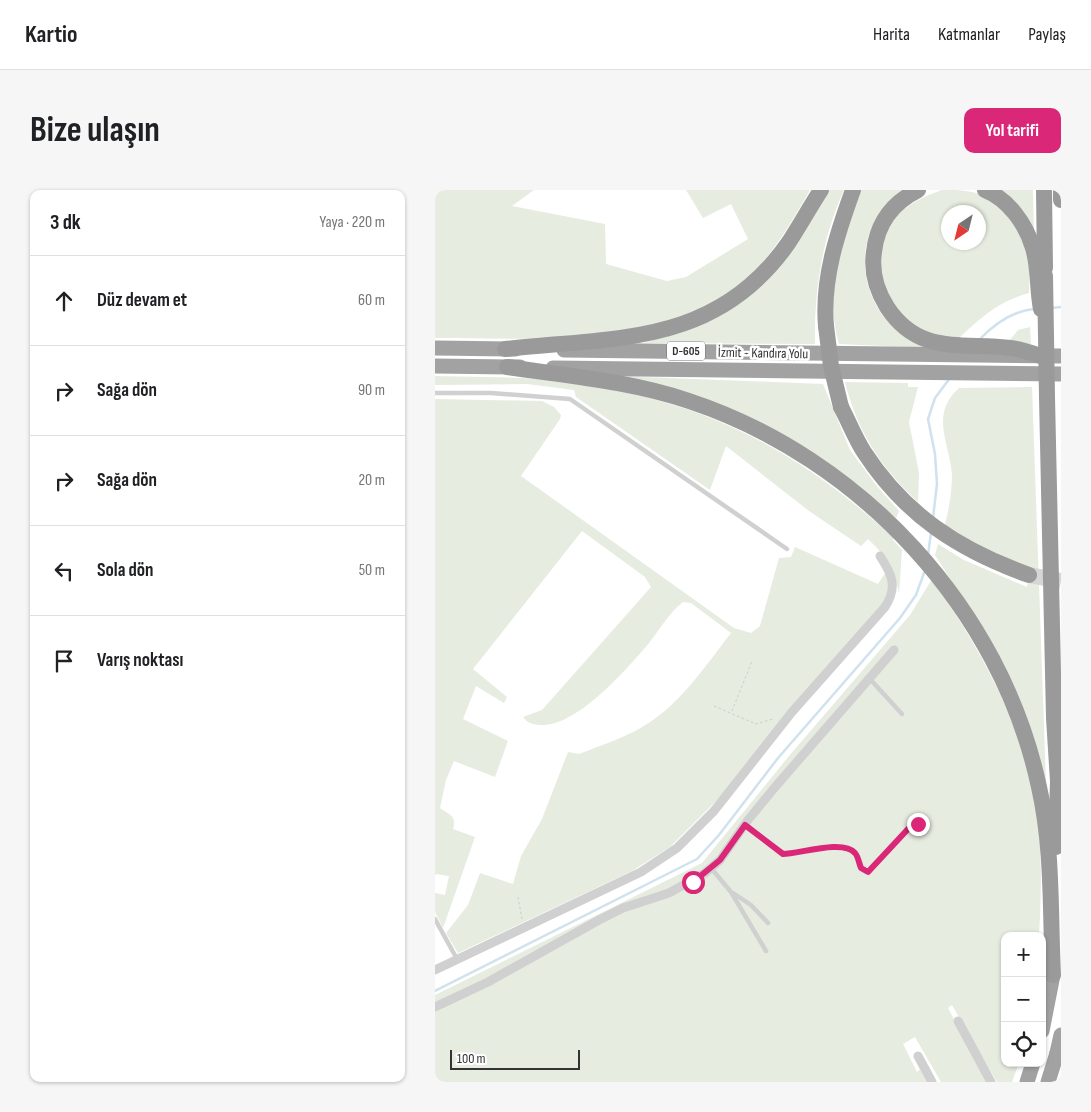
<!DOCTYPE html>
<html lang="tr">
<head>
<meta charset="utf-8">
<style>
  body { margin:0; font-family:"Sofia Sans Condensed",sans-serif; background:#f6f6f6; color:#202124 }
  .controls { position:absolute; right:15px; bottom:15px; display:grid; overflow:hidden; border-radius:10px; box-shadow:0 1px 4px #0004 }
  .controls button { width:45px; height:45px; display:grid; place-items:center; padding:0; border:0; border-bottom:1px solid #e0e0e0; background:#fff; color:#202124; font:25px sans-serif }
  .compass { position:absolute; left:506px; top:15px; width:45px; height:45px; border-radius:50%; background:#fff; box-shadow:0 1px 4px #0004; rotate:215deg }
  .scale { position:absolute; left:15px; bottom:12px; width:130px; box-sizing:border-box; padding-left:5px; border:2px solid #333; border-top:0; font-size:14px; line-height:18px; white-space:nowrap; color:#333; -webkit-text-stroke:4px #fff; paint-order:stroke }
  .stop { position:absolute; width:15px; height:15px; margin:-11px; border:4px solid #db2777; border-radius:50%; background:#fff }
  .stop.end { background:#db2777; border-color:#fff; box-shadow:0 1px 5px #0008 }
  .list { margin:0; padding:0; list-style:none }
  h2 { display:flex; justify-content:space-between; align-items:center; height:65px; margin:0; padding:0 20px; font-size:21px }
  h2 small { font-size:16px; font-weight:400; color:#757577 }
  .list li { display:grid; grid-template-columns:32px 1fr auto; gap:15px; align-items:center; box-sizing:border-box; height:90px; padding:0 20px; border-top:1px solid #e0e0e0 }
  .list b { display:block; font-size:19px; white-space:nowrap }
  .list em { font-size:16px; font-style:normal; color:#757577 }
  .icon { flex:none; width:28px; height:28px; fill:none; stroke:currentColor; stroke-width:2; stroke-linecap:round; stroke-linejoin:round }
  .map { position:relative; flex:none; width:626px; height:892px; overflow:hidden; border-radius:10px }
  header { display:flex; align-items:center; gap:30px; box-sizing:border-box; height:70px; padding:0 25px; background:#fff; border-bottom:1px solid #e0e0e0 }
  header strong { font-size:24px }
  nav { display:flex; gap:28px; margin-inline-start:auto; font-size:18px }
  .intro { display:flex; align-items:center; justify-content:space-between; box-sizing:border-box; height:120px; padding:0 30px }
  h1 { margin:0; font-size:35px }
  .button { padding:12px 22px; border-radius:10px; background:#db2777; color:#fff; font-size:18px; font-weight:700 }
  main { display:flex; gap:30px; padding:0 30px }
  aside { flex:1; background:#fff; border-radius:10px; box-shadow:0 1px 4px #0004 }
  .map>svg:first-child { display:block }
</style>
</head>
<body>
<header>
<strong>Kartio</strong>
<nav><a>Harita</a><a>Katmanlar</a><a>Paylaş</a></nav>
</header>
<div class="intro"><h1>Bize ulaşın</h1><a class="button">Yol tarifi</a></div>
<main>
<aside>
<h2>3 dk<small>Yaya · 220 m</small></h2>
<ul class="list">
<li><svg class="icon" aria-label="ahead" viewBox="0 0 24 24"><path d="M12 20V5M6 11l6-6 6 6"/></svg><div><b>Düz devam et</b></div><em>60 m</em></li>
<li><svg class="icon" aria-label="right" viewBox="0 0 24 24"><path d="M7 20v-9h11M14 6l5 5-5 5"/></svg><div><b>Sağa dön</b></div><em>90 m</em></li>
<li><svg class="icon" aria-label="right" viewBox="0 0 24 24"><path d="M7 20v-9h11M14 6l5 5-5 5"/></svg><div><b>Sağa dön</b></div><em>20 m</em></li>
<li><svg class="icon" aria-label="left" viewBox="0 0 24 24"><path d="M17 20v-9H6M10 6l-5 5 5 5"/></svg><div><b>Sola dön</b></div><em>50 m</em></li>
<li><svg class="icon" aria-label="arrive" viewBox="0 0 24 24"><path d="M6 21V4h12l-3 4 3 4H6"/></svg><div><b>Varış noktası</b></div></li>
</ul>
</aside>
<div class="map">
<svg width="626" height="892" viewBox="0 0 626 892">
  <rect width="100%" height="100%" fill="#fff"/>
  <!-- green -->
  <g fill="#e6ecdf" fill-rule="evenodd">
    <path d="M 0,0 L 99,0 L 77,16 L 170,34 L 171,74 L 232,91 L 251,87 L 313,49 L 296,14 L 268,28 L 251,0 L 375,0 C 356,33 337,67 308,92 C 227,160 99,148 0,148 Z"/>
    <path d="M 393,0 L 409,0 C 387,48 379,102 380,154 L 209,153 L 264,136 L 291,122 Z"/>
    <path d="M 426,0 L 467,0 C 429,29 418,78 444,120 C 455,138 476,148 493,158 L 404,154 C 389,105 406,46 426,0 Z"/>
    <path d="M 507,0 C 522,0 538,0 552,7 C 572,17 591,42 594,65 C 596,77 594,91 594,103 C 563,111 544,129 521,151 C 510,148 498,146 487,142 C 474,136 458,116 452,102 C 432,49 456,17 507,0 ZM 514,22 L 544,22 L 544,52 L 514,52 Z"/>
    <polygon points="565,0 598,0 599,43"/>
    <polygon points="595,137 596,154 578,154 574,151 583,140"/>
    <path d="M 0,186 C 53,187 106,187 159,194 C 174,196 189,201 203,205 C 306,230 380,277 458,347 L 458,350 L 467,360 L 464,404 C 460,380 451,366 433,349 L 426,356 L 374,321 L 291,256 L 275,300 L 141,207 L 139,200 L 92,194 L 0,195 Z"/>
    <polygon points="184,186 388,194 415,260 441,295 464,321 461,328 389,272"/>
    <path d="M 410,192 L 473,193 L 473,197 L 483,197 L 474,232 L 484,283 L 483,312 C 446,278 422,241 410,192 Z"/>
    <path d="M 597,197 L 611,593 L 549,442 L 500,365 L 503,354 L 529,370 L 592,397 L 595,379 L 543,358 L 510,335 C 514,318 517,302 517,285 C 515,253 494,225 524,198 Z"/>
    <path d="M 0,209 L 107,211 L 119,217 L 126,225 L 125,229 L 86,286 L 299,438 L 316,443 L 325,436 L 344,368 L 356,367 L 360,357 L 443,394 L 451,382 C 456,395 452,405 446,417 L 287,605 L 235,657 L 197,681 L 23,763 L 11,743 L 33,715 L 45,683 L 78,694 L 86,666 L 107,629 L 133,562 L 144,564 C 167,555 192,547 212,534 C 247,512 271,475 296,443 L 256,413 L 248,412 C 234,423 225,439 214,453 C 192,479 143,535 108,535 C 100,535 93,534 88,527 L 107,520 L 216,397 L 210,387 L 147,341 L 38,479 L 72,507 L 69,513 L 41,496 L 28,529 L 73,551 L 60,587 L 19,571 L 11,590 L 5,618 C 15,625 22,626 18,639 L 40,647 L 8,738 L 0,722 L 0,703 L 10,705 L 14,686 L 1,684 L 0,686 Z"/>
    <path d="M 497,389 C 538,448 575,512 594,582 C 608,634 607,693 604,746 L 570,746 L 570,873 L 584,873 L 577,892 L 562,892 L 517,815 L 513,818 L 552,892 L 506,892 L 480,847 L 468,854 L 482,882 L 485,879 L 492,892 L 0,892 L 0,805 L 267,673 L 354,566 L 475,425 Z"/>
  </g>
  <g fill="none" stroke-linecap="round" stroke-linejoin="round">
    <!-- stream -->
    <g stroke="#cfe2ee" stroke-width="2.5">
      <polyline points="617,118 626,117"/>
      <path d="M 544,150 C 559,134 577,121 599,119"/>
      <polyline points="498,328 502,294 500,264 493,229 500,208 515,188"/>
      <polyline points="493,365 496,343"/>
      <polyline points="0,801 262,669 284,645 343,568 465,428 481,405 489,383"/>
    </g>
    <!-- motorway-tunnel -->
    <polyline stroke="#d6d6d6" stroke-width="16" stroke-dasharray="16 8" stroke-linecap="butt" points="594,385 626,391"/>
    <!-- path -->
    <g stroke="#cdcdcd" stroke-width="1" stroke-dasharray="2.5 2.5" stroke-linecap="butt">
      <polyline points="279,516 321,534 338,529"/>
      <polyline points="297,521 317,471"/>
      <path d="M 317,640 L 348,664 C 364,664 408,649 420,663 C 423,666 424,673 426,678 L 433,682 C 454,669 463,632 492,634"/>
      <polyline points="83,707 87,729"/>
    </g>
    <!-- service -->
    <g stroke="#d0d0d0" stroke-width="4.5">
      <polyline points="0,203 56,203 135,209 352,359"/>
      <polyline points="434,488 467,524"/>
      <polyline points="276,678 296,702 331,761"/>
      <polyline points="298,703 316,715 333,733"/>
      <polyline points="0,729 22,769"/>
    </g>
    <!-- minor -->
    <g stroke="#d0d0d0" stroke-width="9">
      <path d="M 0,780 L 206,682 L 242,658 L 279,621 L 357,522 L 450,417 C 463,397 457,384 445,366"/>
      <polyline points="0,817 53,792 164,730 188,718 234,703 270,683 285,670 313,630 341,596 459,460"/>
      <polyline points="523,831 556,892"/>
      <polyline points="483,866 497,892"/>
    </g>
    <!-- trunk -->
    <g stroke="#a2a2a2" stroke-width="15">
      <polyline points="0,158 81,159"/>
      <polyline points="129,160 626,166"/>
      <polyline points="0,176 85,177"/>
      <polyline points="118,178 626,184"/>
      <polyline points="607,841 618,785"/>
      <polyline points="622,863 626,845"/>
      <polyline points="592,892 598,873"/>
    </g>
    <!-- motorway -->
    <g stroke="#9a9a9a" stroke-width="16">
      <path d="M 483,0 C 457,13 442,34 439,62 C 436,82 442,101 452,117 C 484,166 527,152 576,158 C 586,159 596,163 606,166"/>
      <path d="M 550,0 C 573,9 591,34 598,58 C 604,77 602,100 606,119"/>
      <polyline points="609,0 610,78"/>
      <polyline points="626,0 626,10"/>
      <path d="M 391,136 C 387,89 402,44 418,0"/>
      <path d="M 70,159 C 181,147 282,156 354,52 C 365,35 375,17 386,0"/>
      <path d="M 72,177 C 133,186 195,191 254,211 C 426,268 566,419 604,597 C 618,658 615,723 618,785"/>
      <polyline points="612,207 619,528 623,591 621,657"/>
      <path d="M 406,217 C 414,232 420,248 429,262 C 470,325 524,360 594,385"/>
    </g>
    <!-- trunk-bridge -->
    <polyline stroke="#a2a2a2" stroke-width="15" points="613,892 622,863"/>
    <!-- motorway-bridge -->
    <g stroke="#9a9a9a" stroke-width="16">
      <polyline points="610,86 612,207"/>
      <polyline points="391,136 396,176 406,217"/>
    </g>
  </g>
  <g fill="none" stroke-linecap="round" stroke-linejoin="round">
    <!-- route -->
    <path stroke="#db2777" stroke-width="6" d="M 258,692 L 285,670 L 310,635 L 348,664 C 364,664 408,649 420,663 C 423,666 424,673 426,678 L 433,682 L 473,639 L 483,634"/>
  </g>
  <g text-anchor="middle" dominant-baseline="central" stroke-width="5" stroke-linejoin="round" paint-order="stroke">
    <!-- shield labels -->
    <rect fill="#fff" stroke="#707070" stroke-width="1" x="232" y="151.5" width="38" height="19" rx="4"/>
    <g font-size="12" font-weight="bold" fill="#333">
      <text x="251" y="161">D-605</text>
    </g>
    <!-- street labels -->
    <g font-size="14" fill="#333" stroke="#fff">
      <text transform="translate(328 163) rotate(1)">İzmit - Kandıra Yolu</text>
    </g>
  </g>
</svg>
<div class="controls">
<button>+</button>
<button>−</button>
<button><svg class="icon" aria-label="locate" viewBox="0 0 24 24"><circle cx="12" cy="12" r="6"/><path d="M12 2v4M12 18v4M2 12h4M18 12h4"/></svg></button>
</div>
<svg class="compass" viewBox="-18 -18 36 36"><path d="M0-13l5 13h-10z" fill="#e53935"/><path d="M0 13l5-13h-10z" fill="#757577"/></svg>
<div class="scale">100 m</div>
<div class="stop" style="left:258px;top:692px"></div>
<div class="stop end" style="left:483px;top:634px"></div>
</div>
</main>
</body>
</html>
